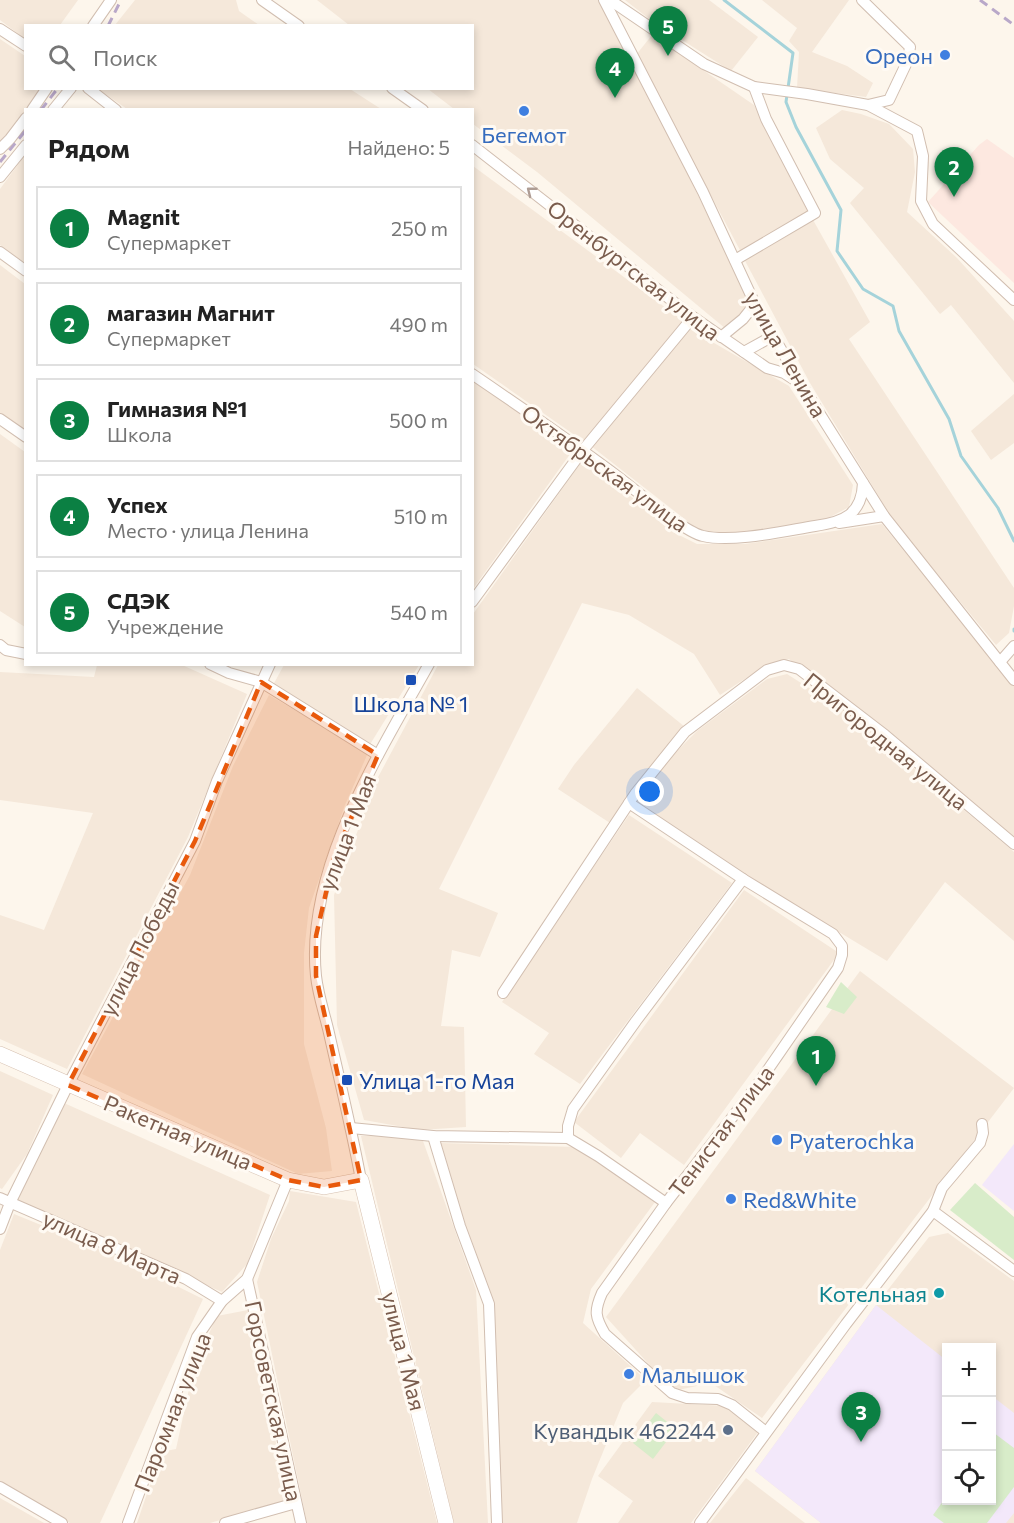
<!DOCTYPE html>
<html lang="ru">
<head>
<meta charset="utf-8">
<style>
  body { margin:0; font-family:Commissioner,sans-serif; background:#f6f6f6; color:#222 }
  .controls { position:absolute; right:18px; bottom:18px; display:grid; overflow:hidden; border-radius:0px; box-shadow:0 3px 9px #0003 }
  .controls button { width:54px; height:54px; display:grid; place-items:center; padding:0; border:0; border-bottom:2px solid #e0e0e0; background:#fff; color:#222; font:30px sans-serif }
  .you { position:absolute; left:650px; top:792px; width:21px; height:21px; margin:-15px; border:4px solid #fff; border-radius:50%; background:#1a73e8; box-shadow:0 0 0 9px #1a73e833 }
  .badge { display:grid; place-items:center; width:39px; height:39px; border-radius:50%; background:#0b8043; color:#fff; font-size:20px; font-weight:700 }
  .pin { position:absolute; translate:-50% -50px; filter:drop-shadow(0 2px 3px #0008) }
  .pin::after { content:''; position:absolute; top:32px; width:21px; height:18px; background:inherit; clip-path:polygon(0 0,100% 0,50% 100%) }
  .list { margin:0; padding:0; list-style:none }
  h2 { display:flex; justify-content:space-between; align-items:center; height:78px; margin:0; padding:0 24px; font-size:26px }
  h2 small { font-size:20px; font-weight:400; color:#767676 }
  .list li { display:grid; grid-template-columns:39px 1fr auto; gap:18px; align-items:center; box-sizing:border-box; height:84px; margin:0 12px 12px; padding:0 12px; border:2px solid #e0e0e0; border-radius:0px }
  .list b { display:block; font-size:22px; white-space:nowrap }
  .list p { margin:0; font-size:20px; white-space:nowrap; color:#767676 }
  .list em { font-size:20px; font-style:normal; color:#767676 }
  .icon { flex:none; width:33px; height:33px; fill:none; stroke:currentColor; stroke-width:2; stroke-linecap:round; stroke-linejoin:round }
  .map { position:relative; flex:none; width:1014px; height:1523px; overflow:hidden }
  .search { position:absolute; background:#fff; box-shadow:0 3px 9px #0003; left:24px; top:24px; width:450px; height:66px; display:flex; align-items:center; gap:15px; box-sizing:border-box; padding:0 21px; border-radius:0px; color:#767676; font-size:22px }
  .panel { position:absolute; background:#fff; box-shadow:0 3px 9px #0003; left:24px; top:108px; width:450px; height:558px; border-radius:0px }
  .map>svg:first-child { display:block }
</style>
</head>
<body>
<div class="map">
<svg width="1014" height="1523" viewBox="0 0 1014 1523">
  <rect width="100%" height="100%" fill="#fdf6ec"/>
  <!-- residential -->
  <g fill="#f5e8da" fill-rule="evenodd">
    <polygon points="0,0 78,0 60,25 26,26 25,39 0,20"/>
    <polygon points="135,0 236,0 239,11 259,25 115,25"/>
    <polygon points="317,0 598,0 648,90 750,305 726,329 537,172 473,124 472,110 454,109 428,89 472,88 472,26 349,25"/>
    <polygon points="625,0 709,0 758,37 731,71 652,21"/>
    <polygon points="762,0 849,0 812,52 847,66 873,83 866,97 797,88 799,52 789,41 797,28"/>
    <polygon points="652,35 754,105 812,213 741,252 636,55"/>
    <polygon points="0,39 25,56 26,88 44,89 29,109 26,110 25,114 19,124 0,141"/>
    <polygon points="98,89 350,89 381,109 127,109"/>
    <polygon points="842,110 861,114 889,124 913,149 915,172 907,212 957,258 1014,321 1014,383 951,305 940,314 850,203 864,188 830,159 816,128"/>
    <polygon points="25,155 25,263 0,245 0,189"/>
    <polygon points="473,166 685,322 586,443 473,364"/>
    <polygon points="812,218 870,322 849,339 1014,588 1014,606 1009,633 996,645 895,523 810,383 743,257"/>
    <polygon points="0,265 25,284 25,433 0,414"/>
    <polygon points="688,328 789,386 853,485 849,507 817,524 716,535 700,531 591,446"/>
    <polygon points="473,381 573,450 473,589"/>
    <polygon points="1014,394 1014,443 991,460 971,431"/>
    <polygon points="0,434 25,452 25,627 0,611"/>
    <polygon points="580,464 594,465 671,531 697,544 745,544 882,524 1014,686 1014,841 913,753 789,659 768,664 720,695 694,654 629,615 582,603 439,889 498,913 480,957 452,950 441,1026 464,1027 466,1127 420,1130 364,1120 337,1025 334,895 376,781 438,665 472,664 473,614"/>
    <polygon points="97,665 182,665 247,694 188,837 67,1069 0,1039 0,915 44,930 93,813 0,800 0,672 94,677"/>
    <polygon points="284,665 419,665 369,746 273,685"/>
    <polygon points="787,674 850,714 1014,852 1014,941 945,882 887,961 758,883 636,803 655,773 697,731 767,679"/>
    <polygon points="637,688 685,727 641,778 610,823 558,789 574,765"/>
    <polygon points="269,695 368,753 345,805 309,908 304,953 304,1044 326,1128 332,1171 298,1174 82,1074 190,875 233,766"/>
    <polygon points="629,815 732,883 580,1084 534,1054 549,1033 502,1002"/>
    <polygon points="744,890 839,953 684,1165 640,1133 621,1158 574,1122"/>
    <polygon points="860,971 1014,1088 762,1418 711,1383 678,1390 664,1381 606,1317"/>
    <polygon points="0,1071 53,1095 27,1154 2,1189 0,1188"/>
    <polygon points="64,1103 270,1195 247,1264 222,1292 16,1201"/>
    <polygon points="361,1136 395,1136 423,1141 476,1290 488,1523 454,1523"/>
    <polygon points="440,1143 576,1147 655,1202 591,1289 583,1323 646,1380 623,1403 592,1479 577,1523 499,1523 493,1303 465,1228"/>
    <polygon points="290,1191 356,1202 437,1523 307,1523 257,1282 271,1239 289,1201"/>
    <polygon points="14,1214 112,1254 203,1299 100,1523 70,1523 0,1484 0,1250"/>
    <path d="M 948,1233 L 1014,1281 L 1014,1523 L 821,1523 L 755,1471 L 876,1305 L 929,1237 ZM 946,1348 L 992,1348 L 992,1500 L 946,1500 Z"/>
    <polygon points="248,1310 288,1500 210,1523 137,1523 161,1452 176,1449 194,1366 217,1316"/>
    <polygon points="652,1402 726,1406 758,1432 691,1523 618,1523 633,1501 598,1476"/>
    <polygon points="746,1478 805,1523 710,1523"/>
    <polygon points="0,1498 44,1523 0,1523"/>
  </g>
  <!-- commercial -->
  <polygon fill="#fde8e0" points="987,139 1014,158 1014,283 928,202 979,145"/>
  <!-- education -->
  <g fill="#f3e8fa">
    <polygon points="1014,1144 1014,1211 982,1185"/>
    <polygon points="876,1305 946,1360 946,1500 992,1500 992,1396 1014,1413 1014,1513 1006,1523 821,1523 755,1471"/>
  </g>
  <!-- green -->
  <g fill="#d8ecc9">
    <polygon points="841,982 857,997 844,1014 826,1007"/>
    <polygon points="975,1183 1014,1217 1014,1260 950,1210"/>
    <polygon points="656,1413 676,1429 653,1459 633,1443"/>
    <polygon points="994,1433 1014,1448 1014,1487 987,1523 944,1523 933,1515 946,1497 946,1500 992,1500 992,1437"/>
  </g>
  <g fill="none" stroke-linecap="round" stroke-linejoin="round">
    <!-- stream -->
    <g stroke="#a5d3da" stroke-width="3">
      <polyline points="724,0 793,53 786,102 796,127 841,210 837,251 863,289 893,306 899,331 949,419 961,456 998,508 1014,541"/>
      <polyline points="1014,629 1014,631"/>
    </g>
    <!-- minor casing -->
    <g stroke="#d1beb0" stroke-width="12">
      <g id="minor">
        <polyline points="262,0 299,26"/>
        <polyline points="604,0 703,192 755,304 801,384 884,516 1014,680"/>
        <polyline points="610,0 704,64 754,87 807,94 868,105 917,131 923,156 921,201 933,224 1014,300"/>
        <polyline points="862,0 910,47 908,60 889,100 868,105"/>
        <polyline points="93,26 111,0"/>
        <polyline points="0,29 26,46"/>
        <polyline points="88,88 116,110"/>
        <polyline points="392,88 423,110"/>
        <polyline points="32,110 47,88"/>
        <polyline points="53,110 71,88"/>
        <polyline points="472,145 693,317 767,368 784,373 798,382"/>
        <polyline points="0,149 10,139 26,118"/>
        <polyline points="0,177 26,145"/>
        <polyline points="0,252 26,271"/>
        <polyline points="735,260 815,213 766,119 754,87"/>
        <polyline points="721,337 743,319 755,304"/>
        <polyline points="744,352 773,336"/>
        <path d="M 472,374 C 522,408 572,442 621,479 C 638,492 684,532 703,536 C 733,543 784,531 815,526 C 844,522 862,514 863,483"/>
        <polyline points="0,419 26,437"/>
        <polyline points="839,523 884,516"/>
        <polyline points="472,602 583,450 693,317"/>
        <polyline points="0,645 6,650 26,654"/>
        <polyline points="1000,662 1014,646"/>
        <polyline points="210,664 229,673 261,682 378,755"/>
        <polyline points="503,993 629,803"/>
        <polyline points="351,1128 433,1136 568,1138 598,1156 666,1203"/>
        <polyline points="433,1136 460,1226 489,1304 497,1523"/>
        <polyline points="568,1138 568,1126 573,1109 636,1021 743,879"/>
        <path d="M 361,1180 C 352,1131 340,1082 329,1033 C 325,1015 318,995 316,976 C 305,869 379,754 429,664"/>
        <polyline points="0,1198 186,1279 222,1301"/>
        <polyline points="933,1211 1014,1271"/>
        <polyline points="0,1229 10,1203 68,1085 195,841 217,781 270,664"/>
        <polyline points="247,1279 301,1523"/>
        <path d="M 766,1432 L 732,1405 L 718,1399 L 687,1398 L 672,1393 L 605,1334 C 595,1317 594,1311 602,1293 L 666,1203 L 758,1084 L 838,968 L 842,955 L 842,946 L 833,934 L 743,879 L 629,803 L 635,794 L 685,732 L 767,670 L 784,665 L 799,669 L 885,735 L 1014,844"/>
        <polyline points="0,1487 62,1523"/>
        <polyline points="128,1523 197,1337 222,1301 247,1279 288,1180"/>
        <polyline points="225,1523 296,1503"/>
        <polyline points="700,1523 846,1324 933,1211 942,1188 980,1143 983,1133 982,1124"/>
      </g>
    </g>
    <!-- secondary casing -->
    <g stroke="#d6c0b0" stroke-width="16">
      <polyline id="secondary" points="0,1054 288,1180 324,1187 361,1180 446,1523"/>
    </g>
    <!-- minor -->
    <use href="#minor" stroke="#fff" stroke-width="10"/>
    <!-- secondary -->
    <use href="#secondary" stroke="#fff" stroke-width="15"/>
    <!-- rail -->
    <g stroke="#b9a8c9" stroke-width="3" stroke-dasharray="9 6" stroke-linecap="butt">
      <polyline points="980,0 1014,25"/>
      <polyline points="108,26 121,0"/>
      <polyline points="41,110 58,88"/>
      <polyline points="0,162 26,130"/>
    </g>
  </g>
  <!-- one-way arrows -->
  <defs><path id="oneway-chevron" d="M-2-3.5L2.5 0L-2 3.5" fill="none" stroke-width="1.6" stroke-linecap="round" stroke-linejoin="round" transform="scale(1.5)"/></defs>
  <use stroke="#af9d94" href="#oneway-chevron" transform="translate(531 191) rotate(-142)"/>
  <!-- marked area -->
  <path fill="#e8590c" fill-opacity="0.2" stroke="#e8590c" stroke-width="4.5" stroke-dasharray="12 8" stroke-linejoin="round" d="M 261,682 L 378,755 L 334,858 L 316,936 L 316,976 L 361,1180 L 324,1187 L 288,1180 L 68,1085 L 195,841 Z"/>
  <!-- markers -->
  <g fill="#3f7fe0" stroke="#fffaf3" stroke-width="2">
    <circle cx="945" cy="55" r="6"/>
    <circle cx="524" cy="111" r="6"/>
    <circle cx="777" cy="1140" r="6"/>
    <circle cx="731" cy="1199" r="6"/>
    <circle cx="629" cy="1374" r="6"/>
  </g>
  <g fill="#1a4fb4" stroke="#fffaf3" stroke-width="2">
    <rect x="405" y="674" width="12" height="12" rx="3"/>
    <rect x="341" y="1074" width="12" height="12" rx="3"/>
  </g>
  <circle fill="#0f9aa8" stroke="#fffaf3" stroke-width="2" cx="939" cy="1293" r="6"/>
  <circle fill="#5c6f8a" stroke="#fffaf3" stroke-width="2" cx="728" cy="1430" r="6"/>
  <g text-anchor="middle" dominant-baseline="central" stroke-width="6" stroke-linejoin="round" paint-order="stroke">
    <!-- shop labels -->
    <g font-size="22" fill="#366cbe" stroke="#fffaf3" text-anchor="start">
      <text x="933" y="55" text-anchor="end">Ореон</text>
      <text x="524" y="134" text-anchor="middle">Бегемот</text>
      <text x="789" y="1140">Pyaterochka</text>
      <text x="743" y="1199">Red&amp;White</text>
      <text x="641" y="1374">Малышок</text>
    </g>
    <!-- street labels -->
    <g font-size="22" fill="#7a5c4d" stroke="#fffaf3">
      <text transform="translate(634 270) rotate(38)">Оренбургская улица</text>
      <text transform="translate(786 354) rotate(60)">улица Ленина</text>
      <text transform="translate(605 468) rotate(36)">Октябрьская улица</text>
      <text transform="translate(886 741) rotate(39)">Пригородная улица</text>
      <text transform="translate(347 832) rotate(-69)">улица 1 Мая</text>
      <text transform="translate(139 948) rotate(-63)">улица Победы</text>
      <text transform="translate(721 1131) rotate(-53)">Тенистая улица</text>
      <text transform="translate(178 1132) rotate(23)">Ракетная улица</text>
      <text transform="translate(112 1247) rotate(24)">улица 8 Марта</text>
      <text transform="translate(404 1351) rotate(76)">улица 1 Мая</text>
      <text transform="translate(274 1401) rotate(78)">Горсоветская улица</text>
      <text transform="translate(172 1412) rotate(-68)">Паромная улица</text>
    </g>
    <!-- transit labels -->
    <g font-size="22" fill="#164399" stroke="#fffaf3">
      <text x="411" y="703">Школа № 1</text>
      <text x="359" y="1080" text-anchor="start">Улица 1-го Мая</text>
    </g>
    <!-- culture labels -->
    <g font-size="22" fill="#0d838f" stroke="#fffaf3" text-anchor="end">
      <text x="927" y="1293">Котельная</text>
    </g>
    <!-- service labels -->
    <g font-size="22" fill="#4e5e75" stroke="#fffaf3" text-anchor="end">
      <text x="716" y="1430">Кувандык 462244</text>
    </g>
  </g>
</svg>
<div class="controls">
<button>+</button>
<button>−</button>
<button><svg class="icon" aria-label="locate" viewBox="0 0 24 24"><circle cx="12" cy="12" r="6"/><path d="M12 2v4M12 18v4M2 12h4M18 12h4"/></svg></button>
</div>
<div class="you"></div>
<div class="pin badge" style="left:816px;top:1086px">1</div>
<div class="pin badge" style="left:954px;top:197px">2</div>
<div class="pin badge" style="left:861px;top:1442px">3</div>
<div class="pin badge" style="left:615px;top:98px">4</div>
<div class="pin badge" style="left:668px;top:56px">5</div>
<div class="search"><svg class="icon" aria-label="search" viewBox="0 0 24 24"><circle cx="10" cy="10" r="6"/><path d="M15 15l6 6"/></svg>Поиск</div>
<section class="panel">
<h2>Рядом<small>Найдено: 5</small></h2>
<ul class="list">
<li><span class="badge">1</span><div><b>Magnit</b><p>Супермаркет</p></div><em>250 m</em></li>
<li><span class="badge">2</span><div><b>магазин Магнит</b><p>Супермаркет</p></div><em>490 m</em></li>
<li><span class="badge">3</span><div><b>Гимназия №1</b><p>Школа</p></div><em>500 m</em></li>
<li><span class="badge">4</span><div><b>Успех</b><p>Место · улица Ленина</p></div><em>510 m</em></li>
<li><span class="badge">5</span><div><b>СДЭК</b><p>Учреждение</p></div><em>540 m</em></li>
</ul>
</section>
</div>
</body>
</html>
